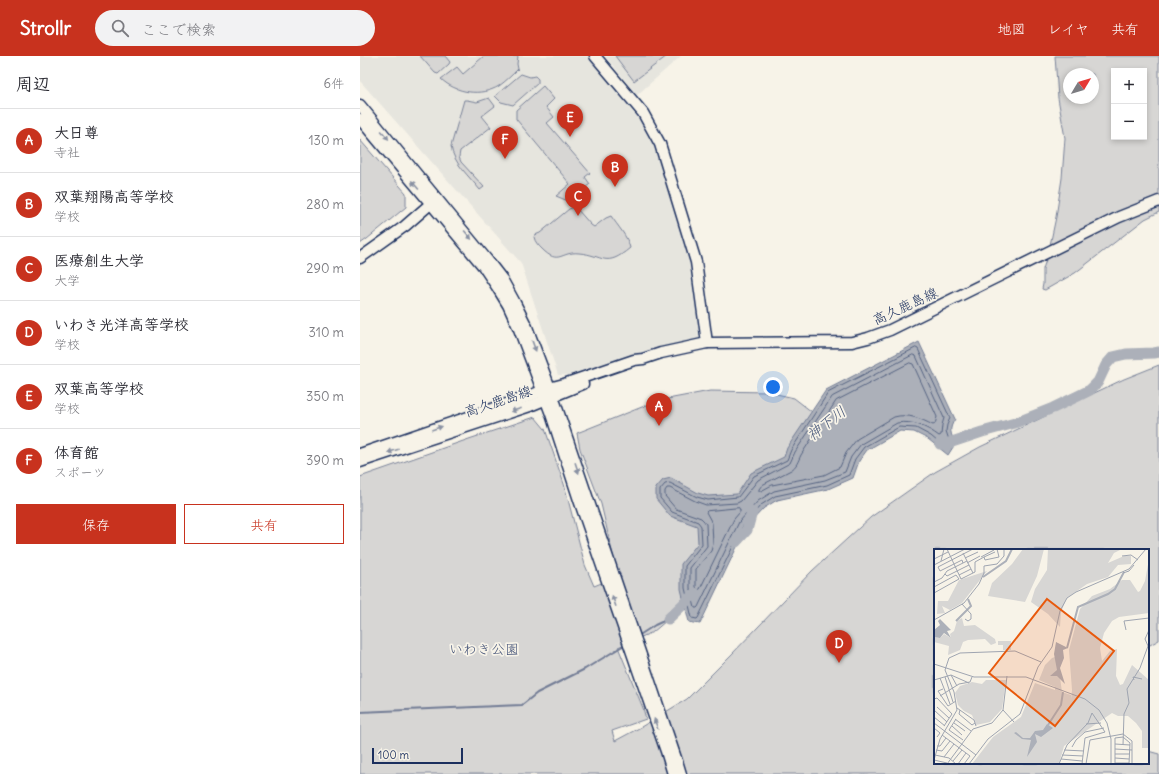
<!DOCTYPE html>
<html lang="ja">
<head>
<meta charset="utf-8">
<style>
  body { margin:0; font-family:Delius,"Klee One",sans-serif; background:#f2f2f3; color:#2b2b33 }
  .controls { position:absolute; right:12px; top:12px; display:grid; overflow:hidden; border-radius:0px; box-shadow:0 2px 6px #0003 }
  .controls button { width:36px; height:36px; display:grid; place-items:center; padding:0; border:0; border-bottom:1px solid #e1e1e2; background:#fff; color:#2b2b33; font:20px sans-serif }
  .compass { position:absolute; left:703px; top:12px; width:36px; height:36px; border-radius:50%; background:#fff; box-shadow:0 2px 6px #0003; rotate:52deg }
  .scale { position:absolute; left:12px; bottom:10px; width:91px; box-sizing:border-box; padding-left:4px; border:2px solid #1b2f5e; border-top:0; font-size:11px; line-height:14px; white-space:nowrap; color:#1b2f5e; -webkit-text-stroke:3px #f7f3e8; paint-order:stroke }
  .you { position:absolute; left:413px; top:331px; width:14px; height:14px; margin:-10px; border:3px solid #fff; border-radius:50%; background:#1a73e8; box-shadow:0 0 0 6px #1a73e833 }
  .badge { display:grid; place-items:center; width:26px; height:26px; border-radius:50%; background:#c8321e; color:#fff; font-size:13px; font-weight:700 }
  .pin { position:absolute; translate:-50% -33px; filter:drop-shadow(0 1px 2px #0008) }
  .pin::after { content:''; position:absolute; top:21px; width:14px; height:12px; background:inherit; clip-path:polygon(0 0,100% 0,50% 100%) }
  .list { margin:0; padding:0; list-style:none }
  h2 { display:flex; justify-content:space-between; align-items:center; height:52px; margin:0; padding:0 16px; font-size:17px }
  h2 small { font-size:13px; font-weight:400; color:#7c7c81 }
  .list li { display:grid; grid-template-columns:26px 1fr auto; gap:12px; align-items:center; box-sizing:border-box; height:64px; padding:0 16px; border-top:1px solid #e1e1e2 }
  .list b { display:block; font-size:15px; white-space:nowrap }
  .list p { margin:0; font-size:13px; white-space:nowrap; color:#7c7c81 }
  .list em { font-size:13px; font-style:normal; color:#7c7c81 }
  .actions { display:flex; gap:8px; padding:12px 16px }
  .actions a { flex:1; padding:9px 0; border:1px solid #c8321e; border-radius:0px; text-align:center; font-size:14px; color:#c8321e }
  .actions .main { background:#c8321e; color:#fff }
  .icon { flex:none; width:22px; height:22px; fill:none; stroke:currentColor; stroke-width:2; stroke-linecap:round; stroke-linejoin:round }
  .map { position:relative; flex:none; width:799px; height:718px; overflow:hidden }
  header { display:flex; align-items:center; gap:24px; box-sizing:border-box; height:56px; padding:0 20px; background:#c8321e; color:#fff }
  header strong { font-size:19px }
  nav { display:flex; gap:22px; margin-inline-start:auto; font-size:14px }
  .search { width:280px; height:36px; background:#f2f2f3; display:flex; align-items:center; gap:10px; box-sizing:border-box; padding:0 14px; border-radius:22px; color:#7c7c81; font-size:15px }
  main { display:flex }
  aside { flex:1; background:#fff }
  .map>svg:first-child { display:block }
</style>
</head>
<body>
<header>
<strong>Strollr</strong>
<div class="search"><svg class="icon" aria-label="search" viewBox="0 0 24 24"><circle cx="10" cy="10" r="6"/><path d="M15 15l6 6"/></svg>ここで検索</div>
<nav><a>地図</a><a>レイヤ</a><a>共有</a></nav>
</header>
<main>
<aside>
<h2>周辺<small>6件</small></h2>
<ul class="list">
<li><span class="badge">A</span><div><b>大日尊</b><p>寺社</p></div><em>130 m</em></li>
<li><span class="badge">B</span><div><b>双葉翔陽高等学校</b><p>学校</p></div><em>280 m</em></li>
<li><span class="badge">C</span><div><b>医療創生大学</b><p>大学</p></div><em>290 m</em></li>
<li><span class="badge">D</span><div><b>いわき光洋高等学校</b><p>学校</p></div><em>310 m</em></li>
<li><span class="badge">E</span><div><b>双葉高等学校</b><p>学校</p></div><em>350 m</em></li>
<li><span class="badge">F</span><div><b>体育館</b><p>スポーツ</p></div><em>390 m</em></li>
</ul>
<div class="actions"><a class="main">保存</a><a>共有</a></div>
</aside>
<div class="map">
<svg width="799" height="718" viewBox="0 0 799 718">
  <rect width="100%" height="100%" fill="#f7f3e8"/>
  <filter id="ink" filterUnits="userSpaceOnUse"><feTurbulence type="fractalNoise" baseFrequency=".025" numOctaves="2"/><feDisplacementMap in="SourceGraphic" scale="8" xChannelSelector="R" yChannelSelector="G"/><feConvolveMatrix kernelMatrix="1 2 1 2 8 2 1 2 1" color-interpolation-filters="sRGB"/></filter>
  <g filter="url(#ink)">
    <!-- built -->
    <g fill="#e6e5de">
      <polygon points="0,0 227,0 282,67 295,92 305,120 328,199 334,225 342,284 272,299 218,319 198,319 161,207 0,25"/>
      <polygon points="245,0 321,0 277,39"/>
    </g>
    <!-- green -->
    <g fill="#d7d6d4" stroke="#798299" fill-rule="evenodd">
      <polygon points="60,0 85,0 90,6 89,8 78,18 75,17"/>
      <path d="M 124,0 L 158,0 L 157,8 L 158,13 C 152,19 146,25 139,30 C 121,41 96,37 81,23 L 97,11 L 103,18 Z"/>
      <polygon points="255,0 307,0 274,25"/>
      <path d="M 695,0 L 799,0 L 799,156 L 785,163 L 715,217 L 685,234 L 682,233 L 683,228 L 683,213 L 689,194 L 696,161 L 702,122 L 705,82 L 698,42 ZM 754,15 L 784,15 L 784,81 L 754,81 ZM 709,18 L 733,18 L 733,42 L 709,42 Z"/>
      <polygon points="161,18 170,21 175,20 178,23 178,27 153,49 141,46 135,40"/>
      <polygon points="183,30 194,43 186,51 194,61 187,67 230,117 225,121 230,128 208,145 196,140 210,128 156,63 156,54"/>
      <path d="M 129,42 L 135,50 L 122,60 L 131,71 L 100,95 L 99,101 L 101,106 L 124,131 L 120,134 C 110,121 93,107 91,90 L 104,44 L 107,44 L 117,46 Z"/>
      <polygon points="0,84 46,137 46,151 7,183 0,188"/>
      <path d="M 212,152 L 217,153 L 231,169 L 234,171 L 246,162 L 251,160 C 257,169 268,181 270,192 C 245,213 244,199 219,197 C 201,195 199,210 182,193 C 178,189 175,186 174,181 L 175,179 L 180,177 L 209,153 Z"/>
      <polygon points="799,309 799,584 788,590 788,494 575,494 575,707 788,707 788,695 799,698 799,718 0,718 0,421 109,383 175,361 185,373 204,428 225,509 234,530 254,522 256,512 241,448 220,393 217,377 297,345 350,335 408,336 434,342 456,359 436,437 388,455 325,536 313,559 293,576 258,591 283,652 286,663 252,675 255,685 281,671 327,643 372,598 452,515 511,461 575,416 620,391 764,323"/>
    </g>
    <!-- water -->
    <path fill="#acb0b9" stroke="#727c95" d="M 559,286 L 595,363 C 588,374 591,377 595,388 L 588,399 L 568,383 L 554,376 L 540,375 L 507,394 L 499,405 L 493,422 L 468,433 L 417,444 L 404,452 L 387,470 L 340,568 L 329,566 L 321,533 L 321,508 L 338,487 L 337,470 L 310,460 L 296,443 L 296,432 L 303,424 L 311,422 L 338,437 L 348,440 L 377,438 L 391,417 L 424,401 L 427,392 L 466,334 Z"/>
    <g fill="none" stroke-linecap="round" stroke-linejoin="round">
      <!-- shore -->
      <g stroke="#556382" stroke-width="1">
        <polygon points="556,292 558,293 590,362 587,369 586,375 590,387 588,391 585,392 571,380 556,372 539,371 504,391 495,403 489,419 467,429 415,440 401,449 384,468 338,562 337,563 332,562 325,532 325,510 342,488 341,470 338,466 312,456 300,442 300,434 305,428 310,427 337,441 348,444 378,441 394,420 427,404 431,394 468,337"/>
        <path d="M 553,299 L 556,300 L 584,362 L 582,369 L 581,379 L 579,380 C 567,371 552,364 537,367 L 501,388 L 491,401 L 485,416 L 465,424 L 414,435 L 398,445 L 379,466 L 338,551 L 337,552 L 335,552 L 330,532 L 330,512 L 347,490 L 346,468 L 344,465 L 341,462 L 316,453 L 305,440 L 305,435 L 307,432 L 310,432 L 335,445 L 346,449 L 377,447 L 381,445 L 398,424 L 430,407 L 435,396 L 472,341 Z"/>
        <path d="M 550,307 L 553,308 L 577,361 L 575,368 L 573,369 C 561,363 548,357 534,361 L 497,383 L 486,397 L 480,411 L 464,419 L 412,429 L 401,435 L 399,435 L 399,433 L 402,429 L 431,414 C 437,410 438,405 441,399 L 476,345 Z"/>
        <polygon points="379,452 380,454 380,456 374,463 340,533 338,534 336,531 336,513 351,495 353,488 352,467 346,456 347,455"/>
      </g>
      <!-- stream -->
      <g stroke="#727c95" stroke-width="2">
        <polyline points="278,580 295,569 308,563"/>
        <polyline points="0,656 162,649 177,637 225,613 266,588"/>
      </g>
      <!-- river -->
      <g stroke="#acb0b9" stroke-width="11">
        <polyline points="580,388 586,388 622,376 655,367 693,352 718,340 730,334 738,326 746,309 753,301 766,298 794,297 799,296"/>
        <polyline points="376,486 387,474 392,456"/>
        <polyline points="308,563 335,537"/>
      </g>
      <!-- secondary casing -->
      <g stroke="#1b2f5e" stroke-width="13">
        <g id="secondary">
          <polyline points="235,0 283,57 300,88 336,206 347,287"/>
          <polyline points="0,49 128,205 142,223 154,245 167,271 193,340 318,708 321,718"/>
          <polyline points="0,63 123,210 137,231 148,249 159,273 191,358 219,444 306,695 313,718"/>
          <polyline points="0,202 45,170 76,143"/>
          <polyline points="0,398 167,341 189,332 204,328 274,304 283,303 301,297 347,287 492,286 508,282 530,274 759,161 799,145"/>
          <polyline points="0,406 170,350 223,328"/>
        </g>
      </g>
      <!-- secondary -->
      <use href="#secondary" stroke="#f7f3e8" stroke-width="10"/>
    </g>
    <!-- one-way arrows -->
    <defs><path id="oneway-solid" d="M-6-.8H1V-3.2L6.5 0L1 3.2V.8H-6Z"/></defs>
    <g fill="#8991a3">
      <use href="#oneway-solid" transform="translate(25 79) rotate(50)"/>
      <use href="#oneway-solid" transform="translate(55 129) rotate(-130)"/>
      <use href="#oneway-solid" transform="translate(108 179) rotate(50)"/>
      <use href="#oneway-solid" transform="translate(174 290) rotate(70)"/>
      <use href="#oneway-solid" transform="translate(156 354) rotate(162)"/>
      <use href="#oneway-solid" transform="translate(77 372) rotate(-19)"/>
      <use href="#oneway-solid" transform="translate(33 395) rotate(162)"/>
      <use href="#oneway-solid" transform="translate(217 412) rotate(71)"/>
      <use href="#oneway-solid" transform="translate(254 545) rotate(-109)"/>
      <use href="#oneway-solid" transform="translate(296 668) rotate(-109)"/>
    </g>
  </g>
  <g text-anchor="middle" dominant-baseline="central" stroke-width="3.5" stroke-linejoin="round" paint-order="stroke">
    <!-- street labels -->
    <g font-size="14" fill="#1b2f5e" stroke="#f7f3e8">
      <text transform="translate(545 250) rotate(-25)">高久鹿島線</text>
      <text transform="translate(138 345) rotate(-19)">高久鹿島線</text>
    </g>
    <!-- park labels -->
    <g font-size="14" fill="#415076" stroke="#f7f3e8">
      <text x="124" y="593">いわき公園</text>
    </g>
    <!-- water labels -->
    <g font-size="15" font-style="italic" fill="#465679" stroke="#f7f3e8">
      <text transform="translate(466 367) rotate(-38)">神下川</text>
    </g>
  </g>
  <!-- overview -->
  <g transform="translate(574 493)">
    <rect width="215" height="215" fill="#f7f3e8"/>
    <path d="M 89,0 L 110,0 L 103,27 L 91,53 L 54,47 L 58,34 L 78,15 ZM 114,0 L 188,0 L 180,4 L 174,14 L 190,7 L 197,7 L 197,15 L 184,16 L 174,28 L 153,35 L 133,49 L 127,63 L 126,78 L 114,65 L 97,53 L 101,40 L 113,21 ZM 215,10 L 215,64 L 185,68 L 178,72 L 170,84 L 166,99 L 168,112 L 176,102 L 183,100 L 182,127 L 186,136 L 189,135 L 198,116 L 215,131 L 215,199 L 208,199 L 208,182 L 202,174 L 194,167 L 184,167 L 178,164 L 130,197 L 125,215 L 38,215 L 59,188 L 87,168 L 101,134 L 121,141 L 121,138 L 105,131 L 111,116 L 118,109 L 121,108 L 127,115 L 125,121 L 128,143 L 137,146 L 137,150 L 138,141 L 135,101 L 146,60 L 158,47 L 176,40 L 188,31 L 196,31 L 204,43 L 206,42 L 211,32 ZM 53,22 L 28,54 L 16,61 L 8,57 L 11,64 L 3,65 L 4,52 L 14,52 L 25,31 ZM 28,69 L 30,77 L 41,76 L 61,90 L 62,94 L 57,96 L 51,90 L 34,91 L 29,93 L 26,101 L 14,106 L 15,97 L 0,93 L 0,88 L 6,89 L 10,85 L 17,89 L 16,85 L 20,82 L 23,72 ZM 64,92 L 77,92 L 77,101 L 69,101 L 69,96 L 64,96 ZM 52,131 L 72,131 L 68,160 L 56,173 L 42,176 L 38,166 L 30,162 L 24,156 L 21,144 L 26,137 L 38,133 L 48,135 Z" fill="#d7d6d4"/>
    <path d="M 6,70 L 17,81 L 13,82 L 17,89 L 10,84 L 6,89 L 0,88 L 0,81 L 6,76 L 4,72 ZM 122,93 L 134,99 L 129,101 L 130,109 L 126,119 L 131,135 L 123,127 L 116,127 L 123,121 L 120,105 ZM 113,175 L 119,179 L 107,188 L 101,185 L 103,193 L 93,208 L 97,191 L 88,190 L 80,184 L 82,183 L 89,189 L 96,189 L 101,182 L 109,181 Z" fill="#acb0b9"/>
    <path fill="none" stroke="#acb0b9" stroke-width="2" d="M 49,28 L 72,12 L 78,0M 22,72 L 37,57 L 34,50M 133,99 L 144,58 L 174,45 L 181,40 L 190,23M 114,176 L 127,156 L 129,143"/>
    <path fill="none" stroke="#9fa5b1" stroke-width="1" d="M 13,0 L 27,30 L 41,23 L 41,13 L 50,8M 61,3 L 50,8 L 51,11 L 65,8 L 63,0M 29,4 L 39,24M 188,7 L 197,6 L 204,11M 47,8 L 60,1M 31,9 L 44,3M 0,10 L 14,3M 7,12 L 10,0M 29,14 L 28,11 L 6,22 L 4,18 L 39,0M 33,14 L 46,7M 0,16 L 31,0M 189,24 L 195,22 L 200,16M 11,25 L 13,27 L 35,16M 25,26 L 37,20M 0,33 L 8,29 L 13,22 L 33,12M 0,38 L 22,26 L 25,30 L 0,44M 28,55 L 37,65 L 37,70 L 34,72 L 31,70M 0,71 L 30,54 L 45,35 L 50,24 L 50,17 L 63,15 L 70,7 L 70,0M 192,81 L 190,72 L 215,69M 0,115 L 40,128 L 92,128 L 151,150 L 165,161 L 173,174 L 177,190 L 177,215M 17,126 L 23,137M 11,128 L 19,153M 6,129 L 16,155M 0,131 L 17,126 L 35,134M 200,131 L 199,128 L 208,130M 9,140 L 4,142 L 14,157 L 22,152M 6,147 L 25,135 L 36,133 L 38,128M 0,150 L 3,149 L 18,165 L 10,177M 3,158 L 15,169M 23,159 L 40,171 L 42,177M 0,161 L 13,173M 26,161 L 25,165 L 38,176 L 41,174M 69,161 L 80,173M 0,168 L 11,177M 21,170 L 37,182M 22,170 L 15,181 L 29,191M 0,174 L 42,206M 20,174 L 31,182M 152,175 L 167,174M 18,177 L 28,186M 0,179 L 6,184 L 3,188M 8,186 L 36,207 L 30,215M 181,195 L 196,196M 189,196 L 190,165 L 195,154 L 193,140 L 206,119 L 214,97 L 211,90 L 215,81M 3,197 L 6,197 L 12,189M 138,198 L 142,191 L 151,183 L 170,179M 181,200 L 198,201M 2,201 L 8,202 L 16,192M 130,201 L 150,202M 181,205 L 195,205M 1,206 L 15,209 L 22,215M 128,206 L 149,207M 10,208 L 20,195M 181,209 L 195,210M 127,210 L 148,212M 0,211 L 6,190 L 23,161 L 20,143 L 11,121 L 15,109 L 26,104 L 81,102 L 107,113M 0,211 L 13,214M 19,212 L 28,201M 181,214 L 195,214M 13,215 L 39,180 L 58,174 L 69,161 L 73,127M 24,215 L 32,204M 35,215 L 54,190 L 86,165 L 104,118 L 118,98 L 126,62 L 133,49 L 142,43 L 195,20 L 212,0M 125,215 L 133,196 L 154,174 L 158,164 L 171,183 L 151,189 L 148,215M 152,215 L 156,191 L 189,185 L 198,192 L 198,215M 181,215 L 181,189 L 189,188 L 196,194 L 195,215"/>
    <path fill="#e8590c" fill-opacity="0.15" stroke="#e8590c" stroke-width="2" d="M 113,50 L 180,102 L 121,177 L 55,124 Z"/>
    <rect width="215" height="215" fill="none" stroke="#1b2f5e" stroke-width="2"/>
  </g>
</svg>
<div class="controls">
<button>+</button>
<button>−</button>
</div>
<svg class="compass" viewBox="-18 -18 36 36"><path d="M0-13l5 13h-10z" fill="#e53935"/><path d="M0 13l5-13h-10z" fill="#7c7c81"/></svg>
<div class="scale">100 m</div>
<div class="you"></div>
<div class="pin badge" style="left:299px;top:370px">A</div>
<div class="pin badge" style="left:255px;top:131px">B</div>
<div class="pin badge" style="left:218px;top:160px">C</div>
<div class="pin badge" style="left:479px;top:607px">D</div>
<div class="pin badge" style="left:210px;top:81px">E</div>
<div class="pin badge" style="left:145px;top:103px">F</div>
</div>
</main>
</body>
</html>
